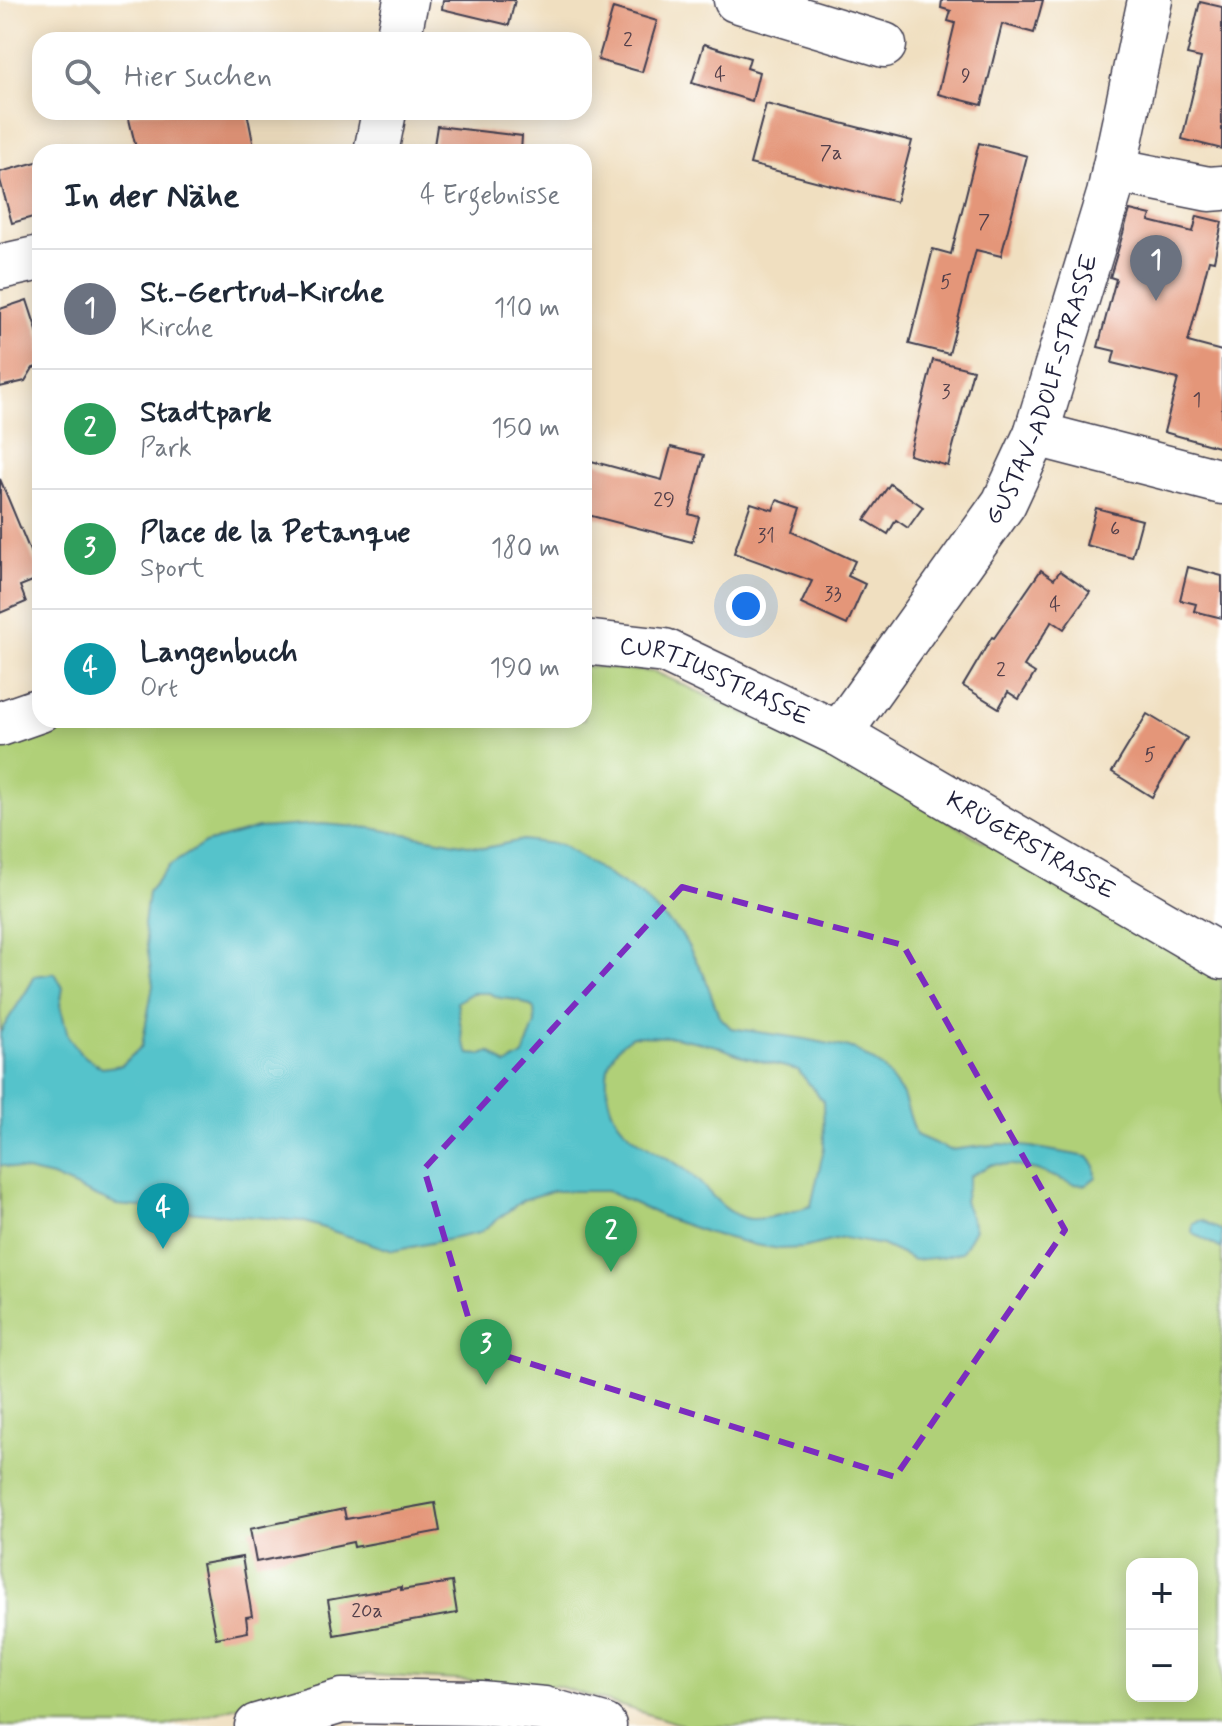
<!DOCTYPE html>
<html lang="de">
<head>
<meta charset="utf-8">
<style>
  body { margin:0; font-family:Mynerve,sans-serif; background:#f6f6f7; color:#1f2937 }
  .controls { position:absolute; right:24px; bottom:24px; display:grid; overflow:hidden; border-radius:16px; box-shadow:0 4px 20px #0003 }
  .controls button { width:72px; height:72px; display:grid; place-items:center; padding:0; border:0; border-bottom:2px solid #e0e1e3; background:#fff; color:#1f2937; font:40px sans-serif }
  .you { position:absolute; left:746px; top:606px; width:28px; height:28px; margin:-20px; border:6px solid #fff; border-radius:50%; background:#1a73e8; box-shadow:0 0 0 12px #1a73e833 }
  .badge { display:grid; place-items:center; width:52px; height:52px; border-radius:50%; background:#0b8043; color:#fff; font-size:26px; font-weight:700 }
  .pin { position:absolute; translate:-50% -66px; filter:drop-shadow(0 2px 4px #0008) }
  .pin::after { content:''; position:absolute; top:42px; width:28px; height:24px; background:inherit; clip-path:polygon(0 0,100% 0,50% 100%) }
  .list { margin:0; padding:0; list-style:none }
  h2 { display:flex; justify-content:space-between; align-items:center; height:104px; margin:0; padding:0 32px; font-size:34px }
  h2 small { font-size:26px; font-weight:400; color:#747a83 }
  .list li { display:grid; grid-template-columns:52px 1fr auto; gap:24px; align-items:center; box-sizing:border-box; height:120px; padding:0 32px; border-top:2px solid #e0e1e3 }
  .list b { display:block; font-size:30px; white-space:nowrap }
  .list p { margin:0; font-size:26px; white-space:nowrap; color:#747a83 }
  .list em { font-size:26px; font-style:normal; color:#747a83 }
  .icon { flex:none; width:44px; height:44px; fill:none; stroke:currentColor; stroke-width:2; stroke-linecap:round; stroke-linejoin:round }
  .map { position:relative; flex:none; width:1222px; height:1726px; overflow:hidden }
  .search { position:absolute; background:#fff; box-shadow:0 4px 20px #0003; left:32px; top:32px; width:560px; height:88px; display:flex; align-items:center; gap:20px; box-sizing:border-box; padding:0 28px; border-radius:24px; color:#747a83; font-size:30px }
  .panel { position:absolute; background:#fff; box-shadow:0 4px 20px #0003; left:32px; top:144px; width:560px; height:584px; border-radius:24px }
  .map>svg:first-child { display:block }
</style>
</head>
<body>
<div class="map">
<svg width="1222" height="1726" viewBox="0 0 1222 1726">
  <rect width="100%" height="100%" fill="#fff"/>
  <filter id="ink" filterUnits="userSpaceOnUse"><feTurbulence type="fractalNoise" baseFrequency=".0125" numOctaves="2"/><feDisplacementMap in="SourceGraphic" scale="16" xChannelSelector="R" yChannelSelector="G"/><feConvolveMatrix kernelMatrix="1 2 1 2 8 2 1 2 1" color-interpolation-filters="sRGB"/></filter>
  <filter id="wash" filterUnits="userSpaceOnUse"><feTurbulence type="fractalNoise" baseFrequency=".006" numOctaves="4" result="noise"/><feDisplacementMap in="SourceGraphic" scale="32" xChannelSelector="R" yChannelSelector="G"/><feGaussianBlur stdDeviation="1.8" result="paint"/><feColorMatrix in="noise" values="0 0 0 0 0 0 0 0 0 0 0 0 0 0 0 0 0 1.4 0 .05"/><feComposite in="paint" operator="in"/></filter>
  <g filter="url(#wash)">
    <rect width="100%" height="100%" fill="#f0dfc0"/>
    <!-- green -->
    <path fill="#b0d078" stroke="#69795a" stroke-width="2" fill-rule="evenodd" d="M 584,666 L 655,672 L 828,751 L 1222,980 L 1222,1726 L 686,1726 L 557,1686 L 353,1674 L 166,1726 L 0,1726 L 0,745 L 37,731 L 79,720 L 584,720 ZM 1132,1564 L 1192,1564 L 1192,1696 L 1132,1696 Z"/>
    <!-- water -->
    <g fill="#55c3cb" stroke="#3c7283" stroke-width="2" fill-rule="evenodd">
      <path d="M 322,824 L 371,828 L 485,848 L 523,840 L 561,845 L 643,897 L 682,935 L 704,975 L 719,1016 L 731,1028 L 805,1039 L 854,1049 L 883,1068 L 903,1095 L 916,1135 L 950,1150 L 1001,1144 L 1031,1147 L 1088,1157 L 1095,1166 L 1096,1177 L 1086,1185 L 1073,1184 L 1037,1170 L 1012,1165 L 993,1164 L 970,1176 L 964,1201 L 975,1229 L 962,1252 L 942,1257 L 914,1260 L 882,1245 L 843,1238 L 803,1248 L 780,1249 L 755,1245 L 709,1233 L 668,1219 L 607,1191 L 552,1191 L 523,1200 L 479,1233 L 393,1251 L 302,1221 L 116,1205 L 52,1177 L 0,1165 L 0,1033 C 11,1013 25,996 35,976 L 55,973 L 63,988 L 60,1005 L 68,1036 L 80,1053 L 102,1068 L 122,1065 L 142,1046 L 153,985 L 144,925 L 148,892 L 169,866 L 205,843 L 258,828 ZM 472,993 L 489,993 L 500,998 L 518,1000 L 534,1008 L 535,1023 L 523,1056 L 506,1065 L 490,1052 L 482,1055 L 469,1054 L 463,1041 L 457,1002 ZM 632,1036 L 674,1037 L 717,1046 L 744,1057 L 798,1070 L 823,1101 L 824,1148 L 811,1206 C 795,1211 767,1220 751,1219 C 721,1216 706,1183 683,1168 C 644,1141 604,1134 607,1075 C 608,1058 618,1045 632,1036 Z"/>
      <polygon points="1202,1220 1222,1231 1222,1249 1192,1233 1193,1223"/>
    </g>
    <g id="blocks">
      <!-- building -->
      <g fill="#e49679">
        <polygon points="443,0 515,0 509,25 442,9"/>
        <polygon points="942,0 1043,0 1034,33 1002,24 982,105 938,94 955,23 948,21 951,11 941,8"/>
        <polygon points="1200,2 1222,7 1222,149 1182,139 1201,58 1187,55"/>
        <polygon points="613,8 657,21 642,72 598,60"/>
        <polygon points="704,44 750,58 747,68 759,72 752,101 692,83"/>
        <polygon points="766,104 912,141 896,202 750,164"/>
        <polygon points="140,112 247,112 255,152 137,152 128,115"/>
        <polygon points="437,126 522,136 521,152 433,152"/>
        <polygon points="979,143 1027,156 1001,256 976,250 949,354 909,344 933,249 951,254"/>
        <polygon points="40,161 40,215 12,223 0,180 0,172"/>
        <polygon points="1130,210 1151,215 1149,221 1193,232 1197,216 1222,222 1214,261 1209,260 1188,342 1222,351 1222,433 1218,447 1164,432 1178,379 1112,363 1115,351 1098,347 1116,279 1110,277"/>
        <polygon points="27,300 40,340 40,366 33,368 25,381 0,387 0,309"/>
        <polygon points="933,360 973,370 948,466 909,455"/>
        <polygon points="671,447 704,455 689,514 699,517 692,542 584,514 584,459 662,480"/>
        <polygon points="0,479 40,575 40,578 20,586 26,602 0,613"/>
        <polygon points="890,484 923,507 908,528 896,520 888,534 865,520"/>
        <polygon points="777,500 801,508 793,532 855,561 848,576 865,584 847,625 801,604 812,581 734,553 751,503 773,510"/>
        <polygon points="1096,508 1142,520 1132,557 1086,545"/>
        <polygon points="1188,567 1222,576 1222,618 1194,611 1196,604 1180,600"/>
        <polygon points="1041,570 1054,579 1060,571 1090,592 1064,629 1052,621 1024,666 1035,673 1019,699 1008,692 999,708 963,686 992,637 994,638"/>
        <polygon points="1147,714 1187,738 1152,797 1112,772"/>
        <polygon points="435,1503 440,1531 354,1547 353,1542 256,1562 250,1529 344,1509 346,1519"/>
        <polygon points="242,1557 252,1616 246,1617 248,1632 216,1638 202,1564"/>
        <polygon points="452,1582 457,1613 334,1635 328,1600 401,1587 401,1590"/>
      </g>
    </g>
  </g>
  <g filter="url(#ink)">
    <use href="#blocks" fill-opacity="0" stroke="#413e4f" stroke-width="2"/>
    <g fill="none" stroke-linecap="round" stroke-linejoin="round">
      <!-- minor casing -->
      <g stroke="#413e4f" stroke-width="47">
        <g id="minor">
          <polyline points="736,0 884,45"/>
          <polyline points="398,40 406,0"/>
          <polyline points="376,152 384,112"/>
          <polyline points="1114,170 1209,189 1222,188"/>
          <polyline points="0,267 40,258"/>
          <polyline points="1036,434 1222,482"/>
          <path id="s1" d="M 584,642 L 665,651 L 839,734 L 1222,957"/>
          <polyline points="0,724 40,710"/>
          <path id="s2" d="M 839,734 L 1004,503 L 1036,434 L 1109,194 L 1150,0"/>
          <polyline points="257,1726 342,1701 480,1703 544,1709 604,1726"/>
        </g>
      </g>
      <!-- minor -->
      <use href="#minor" stroke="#fff" stroke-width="44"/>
    </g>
  </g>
  <!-- marked area -->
  <path fill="none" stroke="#7b2cbf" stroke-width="6" stroke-dasharray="16 10" stroke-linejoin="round" d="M 682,887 L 903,945 L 1065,1230 L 895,1477 L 477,1347 L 424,1169 Z"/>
  <g text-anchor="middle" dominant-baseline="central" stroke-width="7" stroke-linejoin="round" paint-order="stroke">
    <!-- number labels -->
    <g font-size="20" fill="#523f4a">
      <text x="628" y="40">2</text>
      <text x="720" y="75">4</text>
      <text x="966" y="76">9</text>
      <text x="831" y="153">7a</text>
      <text x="984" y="222">7</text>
      <text x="946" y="282">5</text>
      <text x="946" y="392">3</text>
      <text x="1197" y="400">1</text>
      <text x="664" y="500">29</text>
      <text x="1115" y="529">6</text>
      <text x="766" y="536">31</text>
      <text x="833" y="594">33</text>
      <text x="1055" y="605">4</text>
      <text x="1001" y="670">2</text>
      <text x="1150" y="755">5</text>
      <text x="367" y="1611">20a</text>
    </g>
    <!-- street labels -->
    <g font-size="24" fill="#22223b" stroke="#fff">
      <text stroke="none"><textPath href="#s2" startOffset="404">GUSTAV-ADOLF-STRASSE</textPath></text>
      <text stroke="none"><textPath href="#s1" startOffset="138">CURTIUSSTRASSE</textPath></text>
      <text stroke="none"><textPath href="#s1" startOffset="496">KRÜGERSTRASSE</textPath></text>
    </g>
  </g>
</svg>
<div class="controls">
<button>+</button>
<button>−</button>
</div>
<div class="you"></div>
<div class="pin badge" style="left:1156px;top:301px;background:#6b7280">1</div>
<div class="pin badge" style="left:611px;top:1272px;background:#2e9e5b">2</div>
<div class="pin badge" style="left:486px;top:1385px;background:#2e9e5b">3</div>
<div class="pin badge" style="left:163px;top:1249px;background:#0f9aa8">4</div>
<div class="search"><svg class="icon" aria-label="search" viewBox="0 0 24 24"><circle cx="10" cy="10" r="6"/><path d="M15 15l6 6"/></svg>Hier suchen</div>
<section class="panel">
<h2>In der Nähe<small>4 Ergebnisse</small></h2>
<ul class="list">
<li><span class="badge" style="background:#6b7280">1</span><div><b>St.-Gertrud-Kirche</b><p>Kirche</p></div><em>110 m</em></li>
<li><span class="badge" style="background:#2e9e5b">2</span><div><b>Stadtpark</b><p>Park</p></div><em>150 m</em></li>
<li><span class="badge" style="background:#2e9e5b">3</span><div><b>Place de la Petanque</b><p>Sport</p></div><em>180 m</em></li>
<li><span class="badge" style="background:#0f9aa8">4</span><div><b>Langenbuch</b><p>Ort</p></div><em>190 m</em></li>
</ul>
</section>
</div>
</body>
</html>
